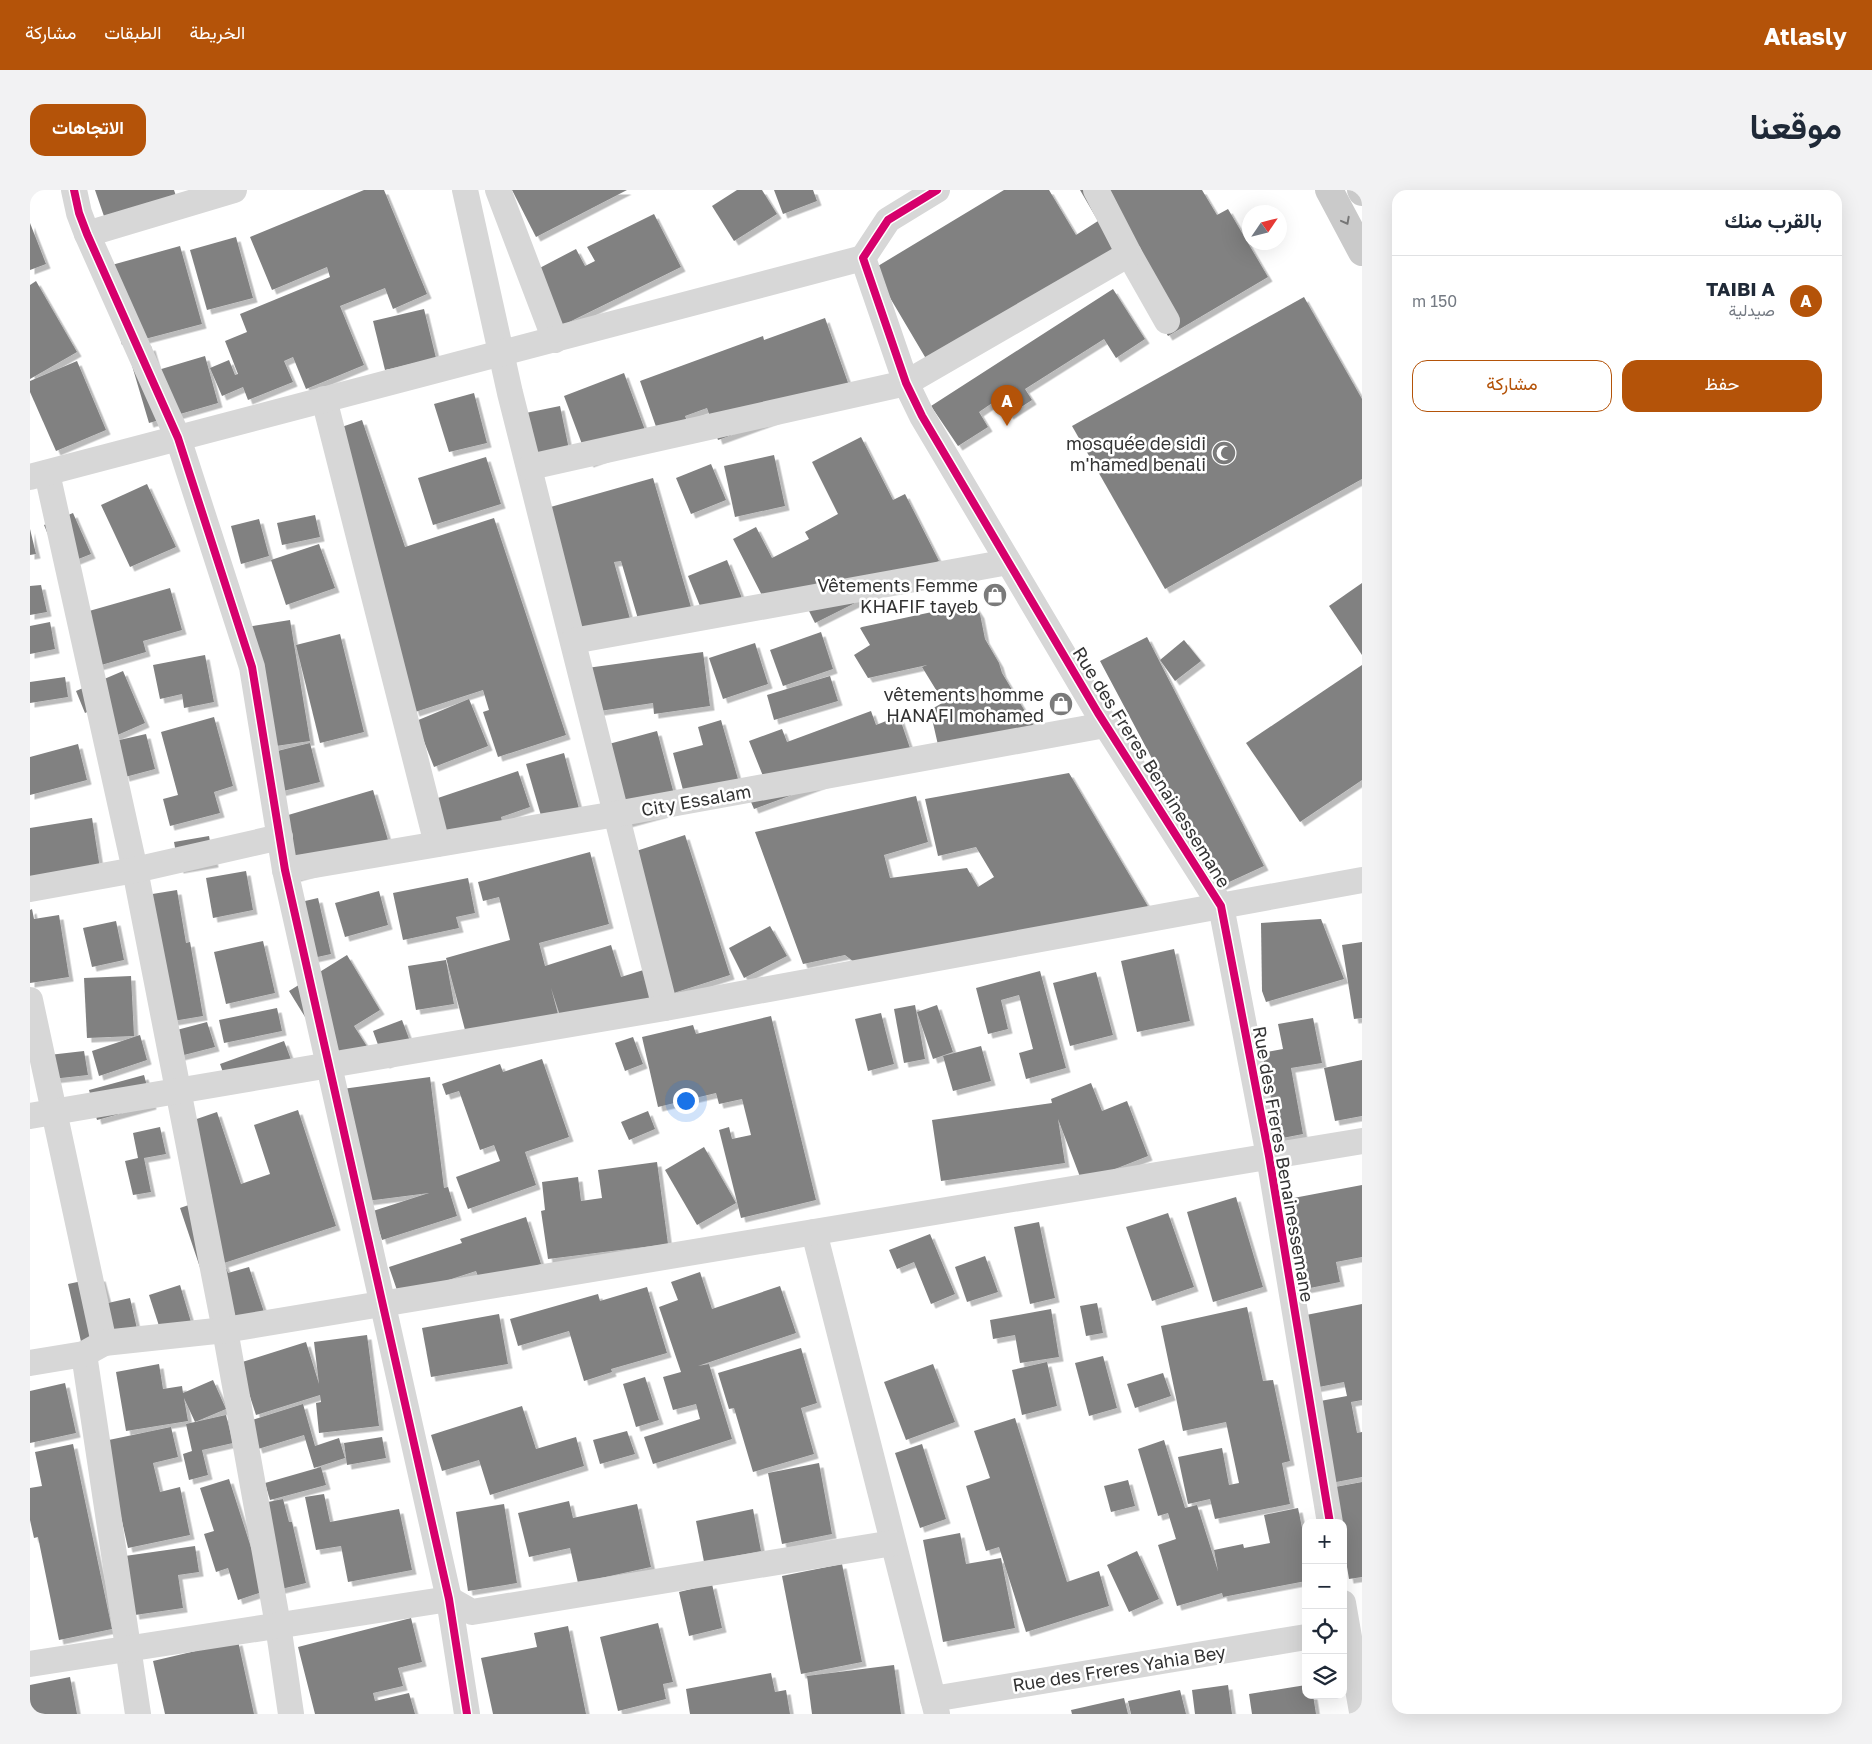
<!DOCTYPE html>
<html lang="ar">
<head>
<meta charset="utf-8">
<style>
  body { margin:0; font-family:"Golos Text",Vazirmatn,sans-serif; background:#f2f2f3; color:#1f2937; direction:rtl }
  .controls { position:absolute; right:15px; bottom:15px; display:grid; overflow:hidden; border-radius:10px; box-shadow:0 5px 20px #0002 }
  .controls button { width:45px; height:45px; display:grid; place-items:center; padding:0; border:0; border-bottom:1px solid #e0e1e3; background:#fff; color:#1f2937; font:25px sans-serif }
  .compass { position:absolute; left:1212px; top:15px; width:45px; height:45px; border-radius:50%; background:#fff; box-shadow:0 5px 20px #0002; rotate:55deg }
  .you { position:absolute; left:655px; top:910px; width:18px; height:18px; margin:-12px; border:4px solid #fff; border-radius:50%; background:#1a73e8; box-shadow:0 0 0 8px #1a73e833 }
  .badge { display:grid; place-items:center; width:32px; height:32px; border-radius:50%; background:#b45309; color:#fff; font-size:16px; font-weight:700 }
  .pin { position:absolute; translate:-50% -41px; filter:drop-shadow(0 1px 2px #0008) }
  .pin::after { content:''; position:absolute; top:26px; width:18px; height:15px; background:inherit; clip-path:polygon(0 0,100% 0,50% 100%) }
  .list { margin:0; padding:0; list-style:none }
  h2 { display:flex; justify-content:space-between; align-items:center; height:65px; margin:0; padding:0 20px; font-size:21px }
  h2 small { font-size:16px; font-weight:400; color:#747a83 }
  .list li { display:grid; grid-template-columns:32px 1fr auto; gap:15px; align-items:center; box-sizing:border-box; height:90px; padding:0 20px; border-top:1px solid #e0e1e3 }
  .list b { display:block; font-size:19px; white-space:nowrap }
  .list p { margin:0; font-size:16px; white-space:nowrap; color:#747a83 }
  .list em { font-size:16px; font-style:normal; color:#747a83 }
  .actions { display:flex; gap:10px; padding:15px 20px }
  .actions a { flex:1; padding:11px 0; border:1px solid #b45309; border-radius:15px; text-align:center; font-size:18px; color:#b45309 }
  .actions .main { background:#b45309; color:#fff }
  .icon { flex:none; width:28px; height:28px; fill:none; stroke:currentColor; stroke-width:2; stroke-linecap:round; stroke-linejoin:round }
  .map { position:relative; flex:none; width:1332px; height:1524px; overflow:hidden; direction:ltr; border-radius:15px }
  header { display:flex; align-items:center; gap:30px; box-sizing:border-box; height:70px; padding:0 25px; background:#b45309; color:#fff }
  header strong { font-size:24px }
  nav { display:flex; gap:28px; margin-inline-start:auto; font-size:18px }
  .intro { display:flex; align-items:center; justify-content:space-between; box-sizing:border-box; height:120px; padding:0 30px }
  h1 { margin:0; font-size:35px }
  .button { padding:12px 22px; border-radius:15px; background:#b45309; color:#fff; font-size:18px; font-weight:700 }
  main { display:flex; gap:30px; padding:0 30px }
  aside { flex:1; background:#fff; border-radius:15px; box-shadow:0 5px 20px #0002 }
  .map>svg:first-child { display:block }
</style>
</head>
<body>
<header>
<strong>Atlasly</strong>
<nav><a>الخريطة</a><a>الطبقات</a><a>مشاركة</a></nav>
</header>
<div class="intro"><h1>موقعنا</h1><a class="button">الاتجاهات</a></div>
<main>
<aside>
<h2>بالقرب منك<small></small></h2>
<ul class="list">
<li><span class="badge">A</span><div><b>TAIBI A</b><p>صيدلية</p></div><em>150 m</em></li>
</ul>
<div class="actions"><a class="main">حفظ</a><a>مشاركة</a></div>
</aside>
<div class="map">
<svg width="1332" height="1524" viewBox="0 0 1332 1524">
  <defs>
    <filter id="shadow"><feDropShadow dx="4.5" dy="4.5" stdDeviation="0" flood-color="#0004"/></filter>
  </defs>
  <rect width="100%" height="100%" fill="#fff"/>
  <!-- building -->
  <g fill="#818181" filter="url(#shadow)">
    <polygon points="65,0 144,0 148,12 77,35"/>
    <polygon points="334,0 354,0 397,104 363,119 355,98 310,116 334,175 276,199 263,167 254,171 263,192 218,210 213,197 192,206 180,178 199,170 205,185 208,184 195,151 217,142 210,124 300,87 297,77 242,100 220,47"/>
    <polygon points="482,0 597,0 506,47"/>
    <polygon points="707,0 732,0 747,24 704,51 682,16"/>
    <polygon points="744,0 783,0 787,11 753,24"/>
    <polygon points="974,0 1019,0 1046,45 1068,31 1050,0 1172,0 1187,25 1198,19 1238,87 1138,146 1086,60 898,172 843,79"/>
    <polygon points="624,24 651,77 529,137 502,82 546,59 555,76 565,71 557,57"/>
    <polygon points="0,33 16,74 0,80"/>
    <polygon points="206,47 223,108 177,120 160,60"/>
    <polygon points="150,56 172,134 92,155 71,78"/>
    <polygon points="6,91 47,162 0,189 0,95"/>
    <polygon points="1083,99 1115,149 1086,168 1074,149 995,199 1002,210 979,225 968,209 949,222 958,237 928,256 901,216"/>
    <polygon points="1274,107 1332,209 1332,289 1135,399 1042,236"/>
    <polygon points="394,119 406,168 355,180 343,131"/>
    <polygon points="795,128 822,204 787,214 688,250 677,218 655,226 659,237 630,248 610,191 733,146 734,150"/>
    <polygon points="121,156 128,180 175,166 188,213 119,233 98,162"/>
    <polygon points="47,171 76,240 26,261 0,202 0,191"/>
    <polygon points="594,183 619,251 559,273 534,206"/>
    <polygon points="444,203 457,253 419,262 404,214"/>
    <polygon points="530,216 541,269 492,279 481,226"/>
    <polygon points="332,230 375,357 464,328 536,545 468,567 453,522 459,520 453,500 385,522 297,242"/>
    <polygon points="831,247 863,310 875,304 909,371 785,433 769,401 738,417 703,349 726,337 742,368 779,349 775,342 808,324 782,272"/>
    <polygon points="744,265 755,316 705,327 694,276"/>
    <polygon points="456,267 471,314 403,335 388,288"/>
    <polygon points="681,274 696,310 661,324 646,288"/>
    <polygon points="623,288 663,424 611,439 591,371 584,372 602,436 542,453 517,318"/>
    <polygon points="117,294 146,357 100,377 71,315"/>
    <polygon points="43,323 61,364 31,376 14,335"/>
    <polygon points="285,325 290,347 252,355 247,333"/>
    <polygon points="229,329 239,366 211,374 201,336"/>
    <polygon points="0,339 6,364 0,365"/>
    <polygon points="289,354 305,398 256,415 241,370"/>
    <polygon points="697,370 713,411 674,426 658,386"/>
    <polygon points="1332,393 1332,465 1299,416"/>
    <polygon points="11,395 17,422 0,425 0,396"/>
    <polygon points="140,398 152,440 113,451 116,462 54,480 38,427"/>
    <polygon points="941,410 950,424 955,449 969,473 972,483 1005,538 911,568 900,520 928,504 911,508 892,477 897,475 838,488 824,465 840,455 830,438 832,437 916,419 924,413"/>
    <polygon points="260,430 280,551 239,557 204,439"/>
    <polygon points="20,432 25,459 0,464 0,436"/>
    <polygon points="791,442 803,479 753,496 740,460"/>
    <polygon points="310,444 334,542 290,553 266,455"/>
    <polygon points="1117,447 1234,676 1186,698 1175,668 1070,471"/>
    <polygon points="1154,450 1171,471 1145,491 1130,470"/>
    <polygon points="725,453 738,494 693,509 679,468"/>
    <polygon points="673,462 680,516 624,524 623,513 563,522 557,478"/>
    <polygon points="175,465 184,512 154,518 152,504 130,509 123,475"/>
    <polygon points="1332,475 1332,590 1270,632 1216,553"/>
    <polygon points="93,481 115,533 76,550 64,519 55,523 46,501"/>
    <polygon points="800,486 808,511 744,530 737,505"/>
    <polygon points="35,487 38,507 0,513 0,492"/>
    <polygon points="439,509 458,556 404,577 386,531"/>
    <polygon points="841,521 846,535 869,526 881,561 724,619 713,593 733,586 719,551 752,539 757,552"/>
    <polygon points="184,527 203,596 184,602 190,623 140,636 133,609 148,605 131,542"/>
    <polygon points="691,530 710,596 656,611 643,563 673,555 668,537"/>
    <polygon points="627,541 648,619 586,636 564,558"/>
    <polygon points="116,544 125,579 95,587 85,551"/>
    <polygon points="280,553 290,592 245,603 235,564"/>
    <polygon points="48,554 57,590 0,605 0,567"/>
    <polygon points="534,563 551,626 514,636 496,574"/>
    <polygon points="488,581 500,617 471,627 474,639 409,661 393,613"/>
    <polygon points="1039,583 1119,718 832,778 815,765 773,774 725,642 886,606 898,652 854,665 860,688 937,678 948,697 964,687 946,657 908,666 895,609"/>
    <polygon points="343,600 361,660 266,687 248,628"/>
    <polygon points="62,628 72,691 0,703 0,638"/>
    <polygon points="655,645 700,785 534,838 521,798 528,824 439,855 416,768 480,750 469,707 453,711 448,692 560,662 579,734 509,753 515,776 581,755 591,787 623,777 588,667"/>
    <polygon points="179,646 184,673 149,679 144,652"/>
    <polygon points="216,681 223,720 183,728 176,688"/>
    <polygon points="438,688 445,723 426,727 429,738 373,750 363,703"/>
    <polygon points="147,700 156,753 160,752 173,826 125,834 104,707"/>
    <polygon points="349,701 358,735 315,747 305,713"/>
    <polygon points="288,708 301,764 274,770 262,714"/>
    <polygon points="2,719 4,729 29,725 39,787 0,793 0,720"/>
    <polygon points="1291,729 1314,789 1236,812 1232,801 1231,733"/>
    <polygon points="86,731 94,770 62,777 53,738"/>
    <polygon points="740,736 757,766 714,788 699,758"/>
    <polygon points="233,751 245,803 196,814 184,762"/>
    <polygon points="1332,752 1332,828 1324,829 1312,755"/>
    <polygon points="1144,759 1160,831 1107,842 1091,771"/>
    <polygon points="317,765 350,820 324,836 338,858 306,877 259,801"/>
    <polygon points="416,770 424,814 386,820 378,776"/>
    <polygon points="1010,781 1036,878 996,889 989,863 1003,859 989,805 971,810 978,839 958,844 946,798"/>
    <polygon points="1066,782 1083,845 1040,856 1023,793"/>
    <polygon points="101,786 104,846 57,848 54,788"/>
    <polygon points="885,815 895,869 874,873 864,819"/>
    <polygon points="907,815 923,862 903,869 887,822"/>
    <polygon points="247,818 252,841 194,853 189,830"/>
    <polygon points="851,823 864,874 838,881 825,829"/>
    <polygon points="741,826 786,1010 711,1028 689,940 699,937 702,949 721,945 712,909 689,914 686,903 628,917 612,847 663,835 666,844"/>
    <polygon points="1283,828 1292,873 1261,878 1273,944 1237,951 1232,863 1253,859 1248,834"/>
    <polygon points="372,830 384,862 355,874 343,841"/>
    <polygon points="177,832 185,857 150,866 143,841"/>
    <polygon points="110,845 117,870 69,886 62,861"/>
    <polygon points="603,847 613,874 595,881 585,853"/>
    <polygon points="254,851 263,875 199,899 190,874"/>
    <polygon points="951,856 961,891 923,901 913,866"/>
    <polygon points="54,861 58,885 22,889 19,865"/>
    <polygon points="512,869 539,947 495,962 506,995 438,1019 426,987 470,971 464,955 450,960 429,901 416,905 412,894 470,874 473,882"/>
    <polygon points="1332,870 1332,926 1305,931 1294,878"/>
    <polygon points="114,885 122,915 67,930 59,900"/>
    <polygon points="400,887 414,998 418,997 427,1026 352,1050 343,1021 399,1003 321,1013 305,900"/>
    <polygon points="1061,893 1072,921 1097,911 1118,966 1052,992 1028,929 1035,973 911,991 902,930 1022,913 1021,909"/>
    <polygon points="268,920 306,1036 194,1073 198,1083 219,1077 234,1122 190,1137 150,1018 182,1007 158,932 187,922 211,994 240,984 224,935"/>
    <polygon points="618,921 625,939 599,950 591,932"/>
    <polygon points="130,937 136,964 114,968 121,1002 103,1005 95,971 108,968 103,943"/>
    <polygon points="674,957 706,1013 667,1035 635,980"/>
    <polygon points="627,972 638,1054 518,1069 511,1021 515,1020 512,992 548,987 551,1011 572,1008 568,980"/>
    <polygon points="1332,995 1332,1067 1306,1072 1310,1092 1270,1100 1253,1010"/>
    <polygon points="1206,1007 1233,1097 1183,1112 1157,1022"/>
    <polygon points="1138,1023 1164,1097 1122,1111 1096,1037"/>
    <polygon points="496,1027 511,1074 451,1094 446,1081 369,1106 359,1077 432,1053 430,1049"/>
    <polygon points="1009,1032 1025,1108 1000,1114 984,1037"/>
    <polygon points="900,1044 925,1104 901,1114 884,1072 867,1079 859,1060"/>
    <polygon points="955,1066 968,1102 937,1112 925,1077"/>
    <polygon points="670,1082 682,1119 750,1096 766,1143 668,1176 679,1174 702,1249 623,1274 614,1247 670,1229 666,1214 643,1220 633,1187 651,1182 629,1117 648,1110 641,1092"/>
    <polygon points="71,1087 78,1113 100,1108 110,1152 54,1165 38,1094"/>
    <polygon points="150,1095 161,1132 131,1142 119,1105"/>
    <polygon points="617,1097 637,1163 581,1179 582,1182 554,1191 539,1141 488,1156 480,1129 568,1104 570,1111"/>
    <polygon points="1067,1113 1073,1143 1056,1146 1050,1116"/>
    <polygon points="1332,1114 1332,1210 1321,1212 1327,1243 1332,1242 1332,1287 1301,1293 1285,1212 1317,1206 1314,1192 1274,1200 1276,1125"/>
    <polygon points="1217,1117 1233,1191 1243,1190 1260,1271 1252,1273 1260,1314 1185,1329 1180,1309 1158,1314 1148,1267 1192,1258 1199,1295 1209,1293 1196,1232 1153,1241 1131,1136"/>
    <polygon points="1021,1119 1029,1167 990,1173 985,1145 963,1149 960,1130"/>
    <polygon points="469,1124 478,1174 401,1187 392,1138"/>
    <polygon points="337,1145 349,1236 289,1243 286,1213 291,1212 290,1205 226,1225 209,1173 276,1152 289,1194 284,1152"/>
    <polygon points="771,1158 787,1213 771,1218 784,1264 723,1282 704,1218 699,1219 688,1183"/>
    <polygon points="1073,1166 1087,1218 1059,1226 1045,1173"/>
    <polygon points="1017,1172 1027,1216 992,1225 982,1180"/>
    <polygon points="129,1174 133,1199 152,1196 153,1203 183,1190 196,1219 165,1232 154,1208 158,1231 96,1241 86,1182"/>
    <polygon points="903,1174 925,1232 876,1250 854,1192"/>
    <polygon points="1133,1183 1141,1206 1105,1218 1097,1194"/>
    <polygon points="615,1187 629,1230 606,1237 593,1194"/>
    <polygon points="35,1193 46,1243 0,1253 0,1201"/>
    <polygon points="273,1214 285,1256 309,1248 315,1268 284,1278 274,1245 228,1259 219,1231"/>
    <polygon points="492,1216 506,1259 546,1247 554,1276 460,1305 449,1270 412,1281 401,1245"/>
    <polygon points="196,1225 203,1253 172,1260 178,1285 159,1290 153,1264 162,1261 156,1234"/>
    <polygon points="985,1228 1037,1392 1069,1381 1079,1416 996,1442 969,1357 956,1361 936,1296 960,1288 944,1241"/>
    <polygon points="141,1237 148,1267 123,1273 130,1302 150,1297 160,1345 98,1358 74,1251"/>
    <polygon points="597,1241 605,1264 570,1274 563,1250"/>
    <polygon points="352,1247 356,1268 317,1275 314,1253"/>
    <polygon points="1134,1250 1155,1318 1167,1315 1188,1381 1184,1360 1213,1354 1214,1358 1240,1353 1234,1325 1268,1318 1276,1357 1276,1391 1193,1407 1192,1403 1147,1416 1128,1355 1146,1349 1138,1323 1128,1326 1108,1259"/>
    <polygon points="43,1254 82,1439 29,1450 8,1347 4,1348 0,1330 0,1298 12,1296 5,1262"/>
    <polygon points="892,1254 916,1329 890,1338 865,1263"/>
    <polygon points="789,1273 802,1344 752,1354 738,1283"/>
    <polygon points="291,1277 296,1295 240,1310 235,1293"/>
    <polygon points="199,1289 235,1401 208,1410 198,1378 186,1382 174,1344 184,1341 170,1298"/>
    <polygon points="1098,1290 1105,1316 1081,1322 1074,1296"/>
    <polygon points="1332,1292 1332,1387 1319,1389 1313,1353 1313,1333 1310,1333 1305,1297"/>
    <polygon points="294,1304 300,1332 369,1319 382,1380 318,1392 311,1356 286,1360 275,1307"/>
    <polygon points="253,1309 259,1332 262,1332 276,1393 247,1400 228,1314"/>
    <polygon points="539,1311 543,1328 607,1314 621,1377 548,1393 540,1358 499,1367 488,1323"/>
    <polygon points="474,1314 487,1393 438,1401 426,1322"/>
    <polygon points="723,1319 731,1361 674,1372 666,1331"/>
    <polygon points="930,1343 936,1374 971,1368 985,1438 913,1452 893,1350"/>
    <polygon points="165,1356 169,1382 148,1385 153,1418 105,1425 95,1366"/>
    <polygon points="1107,1361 1129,1409 1099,1422 1077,1375"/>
    <polygon points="812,1374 832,1472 771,1484 752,1386"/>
    <polygon points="682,1394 692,1438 659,1446 649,1402"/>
    <polygon points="381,1428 392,1472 368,1478 373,1496 343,1503 345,1511 379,1503 385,1524 285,1524 268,1457"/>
    <polygon points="628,1433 643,1492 633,1494 636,1509 588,1521 570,1447"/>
    <polygon points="538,1436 556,1524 463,1524 451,1468 507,1457 504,1443"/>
    <polygon points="208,1451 224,1524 135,1524 123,1471"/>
    <polygon points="864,1475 871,1524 782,1524 777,1486"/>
    <polygon points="741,1483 745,1502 756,1500 760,1524 660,1524 656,1499"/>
    <polygon points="40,1487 47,1524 0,1524 0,1495"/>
    <polygon points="1198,1495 1202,1524 1165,1524 1162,1500"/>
    <polygon points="1276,1495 1276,1505 1283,1505 1286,1524 1222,1524 1219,1504"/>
    <polygon points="1150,1500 1156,1524 1101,1524 1098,1511"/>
    <polygon points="1094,1508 1098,1524 1042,1524 1041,1520"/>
  </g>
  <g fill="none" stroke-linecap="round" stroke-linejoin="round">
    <!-- minor -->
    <g stroke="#d7d7d7" stroke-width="26">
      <polyline points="44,0 49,23 57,44 148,248 222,477 255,680 419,1409 437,1524"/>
      <polyline points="435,0 480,203 635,818"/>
      <polyline points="468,0 525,150"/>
      <polyline points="907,0 858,30 833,68 876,193 892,226 1068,523 1191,716 1239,966 1300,1333"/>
      <polyline points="57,44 204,0"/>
      <polyline points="1099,64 1137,131"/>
      <polyline points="294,209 407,654"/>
      <polyline points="500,277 876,193 1099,64 1066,0"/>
      <polyline points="17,283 105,680 195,1140 248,1435 261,1524"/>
      <polyline points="0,287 833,68"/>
      <polyline points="543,451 978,372"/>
      <polyline points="255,680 586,624 1075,535"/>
      <polyline points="0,699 105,680 250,647"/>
      <polyline points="0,810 74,1153"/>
      <polyline points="0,926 635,818 1332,690"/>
      <polyline points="784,1042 907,1524"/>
      <polyline points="54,1164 108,1524"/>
      <polyline points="0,1173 54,1164 74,1153 195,1140 1332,951"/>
      <polyline points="1313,1413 1332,1522"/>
      <polyline points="0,1474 419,1409 442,1422 863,1353"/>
      <polyline points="903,1509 1276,1447"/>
    </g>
    <!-- primary -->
    <g stroke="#cacaca" stroke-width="28">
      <polyline points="1299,0 1332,62"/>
      <polyline points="1331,0 1332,2"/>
    </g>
    <!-- cycleway casing -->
    <g stroke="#fff" stroke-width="11">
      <g id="cycleway">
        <polyline points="44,0 49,23 57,44 148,248 222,477 255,680 419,1409 437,1524"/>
        <polyline points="907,0 858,30 833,68 876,193 892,226 1068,523 1191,716 1239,966 1300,1333"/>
      </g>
    </g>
    <!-- cycleway -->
    <use href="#cycleway" stroke="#d6006c" stroke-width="8"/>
  </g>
  <!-- one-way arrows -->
  <defs><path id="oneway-chevron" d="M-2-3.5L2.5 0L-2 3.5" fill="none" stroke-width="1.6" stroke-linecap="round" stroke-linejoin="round" transform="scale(1.25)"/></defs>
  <use stroke="#777" href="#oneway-chevron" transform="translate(1316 31) rotate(62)"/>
  <!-- icons -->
  <defs>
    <g id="mosque-disc" transform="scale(1.25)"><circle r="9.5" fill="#7a7a7a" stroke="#fff"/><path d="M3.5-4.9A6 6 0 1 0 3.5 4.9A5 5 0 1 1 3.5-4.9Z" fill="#fff"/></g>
    <g id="shop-disc" transform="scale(1.25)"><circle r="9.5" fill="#7a7a7a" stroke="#fff"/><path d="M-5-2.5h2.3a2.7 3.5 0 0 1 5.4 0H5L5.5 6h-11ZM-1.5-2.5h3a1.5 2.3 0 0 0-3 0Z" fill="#fff"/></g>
  </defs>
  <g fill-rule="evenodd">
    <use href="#mosque-disc" x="1194" y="263"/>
    <use href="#shop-disc" x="965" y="405"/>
    <use href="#shop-disc" x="1031" y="514"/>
  </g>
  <g text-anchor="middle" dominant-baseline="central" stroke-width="5" stroke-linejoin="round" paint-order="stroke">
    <!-- poi labels -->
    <g font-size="18" fill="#333" stroke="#fff" text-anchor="end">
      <text x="1176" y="253">mosquée de sidi<tspan x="1176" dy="21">m'hamed benali</tspan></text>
      <text x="948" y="395">Vêtements Femme<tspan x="948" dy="21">KHAFIF tayeb</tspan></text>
      <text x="1014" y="504">vêtements homme<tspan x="1014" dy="21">HANAFI mohamed</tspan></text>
    </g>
    <!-- street labels -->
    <g font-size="18" fill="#333" stroke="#fff">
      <text transform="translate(1122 577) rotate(58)">Rue des Freres Benainessemane</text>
      <text transform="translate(666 610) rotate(-10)">City Essalam</text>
      <text transform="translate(1254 974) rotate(80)">Rue des Freres Benainessemane</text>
      <text transform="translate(1089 1478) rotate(-9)">Rue des Freres Yahia Bey</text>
    </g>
  </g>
</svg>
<div class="controls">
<button>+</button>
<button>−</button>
<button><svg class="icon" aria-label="locate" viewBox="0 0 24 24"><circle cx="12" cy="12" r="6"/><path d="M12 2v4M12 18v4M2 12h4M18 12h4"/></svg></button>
<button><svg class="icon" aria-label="layers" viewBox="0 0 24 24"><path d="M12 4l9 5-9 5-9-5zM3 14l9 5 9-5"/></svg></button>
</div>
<svg class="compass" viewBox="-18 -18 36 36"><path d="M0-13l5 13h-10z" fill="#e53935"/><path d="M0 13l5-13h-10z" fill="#747a83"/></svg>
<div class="you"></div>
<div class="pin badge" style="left:977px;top:236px">A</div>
</div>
</main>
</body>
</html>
